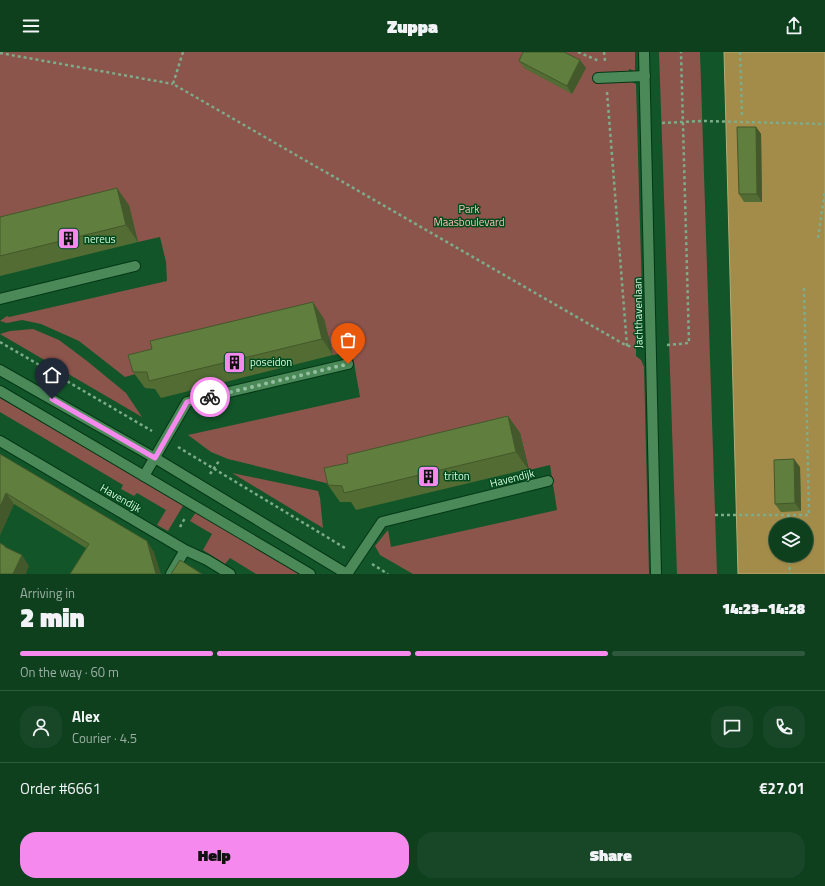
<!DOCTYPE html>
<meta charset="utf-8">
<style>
:root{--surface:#0e401e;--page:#174727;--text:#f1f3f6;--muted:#9bafa4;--line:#2e593c;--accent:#f589ee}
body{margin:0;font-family:"Titillium Web",sans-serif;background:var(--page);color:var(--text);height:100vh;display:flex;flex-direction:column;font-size:15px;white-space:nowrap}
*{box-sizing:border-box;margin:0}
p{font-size:13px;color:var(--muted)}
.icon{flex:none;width:22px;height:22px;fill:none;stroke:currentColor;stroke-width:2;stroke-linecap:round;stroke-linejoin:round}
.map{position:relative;height:522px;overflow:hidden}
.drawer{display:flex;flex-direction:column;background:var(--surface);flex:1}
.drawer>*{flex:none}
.controls{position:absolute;left:769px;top:466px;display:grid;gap:8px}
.controls a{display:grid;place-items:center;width:44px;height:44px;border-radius:50%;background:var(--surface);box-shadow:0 1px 3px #0004,0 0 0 1px var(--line);font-size:20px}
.pin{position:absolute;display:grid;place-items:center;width:34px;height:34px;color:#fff;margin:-41px -17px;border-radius:50% 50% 50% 0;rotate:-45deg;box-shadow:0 0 4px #0007}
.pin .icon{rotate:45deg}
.courier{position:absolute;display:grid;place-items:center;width:40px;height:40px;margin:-20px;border:3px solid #f589ee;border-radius:50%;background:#fff;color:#222;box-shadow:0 1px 5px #0007}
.overview em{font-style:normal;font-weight:800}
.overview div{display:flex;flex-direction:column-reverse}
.overview{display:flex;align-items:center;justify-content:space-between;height:68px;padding:0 20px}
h1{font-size:26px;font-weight:800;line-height:30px}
.bar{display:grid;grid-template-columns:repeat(4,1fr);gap:6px 4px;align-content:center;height:48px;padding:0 20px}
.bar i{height:5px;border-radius:3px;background:var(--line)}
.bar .current{background:var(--accent)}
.bar p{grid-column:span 4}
.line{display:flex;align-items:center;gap:10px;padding:0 20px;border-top:1px solid var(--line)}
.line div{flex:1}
.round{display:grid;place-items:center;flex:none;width:42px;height:42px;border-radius:16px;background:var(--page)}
.action{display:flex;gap:8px;margin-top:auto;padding:8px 20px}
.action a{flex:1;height:46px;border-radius:16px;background:var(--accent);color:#111;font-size:16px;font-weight:800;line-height:46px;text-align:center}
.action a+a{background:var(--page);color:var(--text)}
header{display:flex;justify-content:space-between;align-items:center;height:52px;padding:0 20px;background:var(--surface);font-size:18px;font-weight:800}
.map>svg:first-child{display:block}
</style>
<header><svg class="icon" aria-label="menu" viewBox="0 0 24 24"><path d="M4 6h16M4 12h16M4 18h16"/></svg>Zuppa<svg class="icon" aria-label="share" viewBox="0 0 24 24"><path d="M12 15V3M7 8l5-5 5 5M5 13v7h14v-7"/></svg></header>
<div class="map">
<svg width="825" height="522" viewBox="0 0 825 522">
<rect width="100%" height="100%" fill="#125528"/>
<path fill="#8c554c" d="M0,0H635V19L629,17V29L636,32L643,279H636V275V304L641,308L644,315L649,522H413L380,503L375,494L388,478L391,495L557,458L550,413L529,418L520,381L334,433L228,407L211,400L188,383L360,345L352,299L333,303L324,267L125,325L79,289L41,272L22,268L7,271L0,269L7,264L9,265L167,229L166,210L160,185L138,190L128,153L0,185Z
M659,0H700L717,522H677Z
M33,277L59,288L87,309L126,341L142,365L0,282L10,279Z
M0,346L184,452L168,479L157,473L166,458L137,441L134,444L121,437L123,433L0,360Z
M232,421L318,439L320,446L323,476Z
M196,460L299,522H256L230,506L225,512L203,498L212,482L190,469Z"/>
<path fill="#a38b49" stroke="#b3ac75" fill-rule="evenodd" d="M724,0H825V522H738ZM776,473H806V503H776Z"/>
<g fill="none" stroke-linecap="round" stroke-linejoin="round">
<defs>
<path id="service" d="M598,26L645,24
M0,247L135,214
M144,424L187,350L348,312
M347,522L382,470L548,429"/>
<path id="minor" d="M644,0L656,522
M0,389L185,498L207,508L230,522
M171,522L185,498"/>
<path id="tertiary" d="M0,318L155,406L347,522
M0,339L310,522"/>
</defs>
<use href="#service" stroke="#033715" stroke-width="12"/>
<use href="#minor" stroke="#033715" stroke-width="12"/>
<use href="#tertiary" stroke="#033715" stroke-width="12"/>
<path stroke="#7cac89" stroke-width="2.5" stroke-dasharray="3 3" stroke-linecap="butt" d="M183,0L173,32L627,294H634
M578,0L599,9
M604,0L605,9
M740,0L742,65
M0,1L173,32
M607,40L627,294
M662,71L702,69L825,72
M818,186L825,138
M0,290L152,379
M667,293L689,291L681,0
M178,395L345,496
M210,422L219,409
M715,463H809L804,236
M788,463L789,473
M180,475L185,466
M789,503L790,522
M372,512L388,522"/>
<use href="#service" stroke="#4b8959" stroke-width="10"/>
<use href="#minor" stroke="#4b8959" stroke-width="10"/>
<use href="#tertiary" stroke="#4b8959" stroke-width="10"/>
</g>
<path fill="#536c34" d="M580,8L586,16L572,42L524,16L519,9Z
M756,75L761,82L762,150H744L739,142Z
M129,153L138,190L0,224V165Z
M324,267L333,303L161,346L155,337L145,336L133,320Z
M508,364L520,381L528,417L356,458L351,450H340L328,433L348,411Z
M0,402L154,500L86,496L14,452L0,483Z
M800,415L801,459L781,460L775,452Z"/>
<path fill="#43582b" d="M580,8L586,16L572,42L567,34Z
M756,75L761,82L762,150L757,142Z
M117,136L129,153L138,190L126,173Z
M313,250L324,267L333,303L322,287Z
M508,364L520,381L528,417L516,400Z
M794,407L800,415L801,459L795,451Z
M6,441L14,452L0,483V455Z
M147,489L154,500L161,522H156Z
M22,503L29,514L26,522H13Z"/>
<path fill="#607e3d" stroke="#43582b" d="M523,0H564L580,8L567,34L519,9Z
M737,75H756L757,142H739Z
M117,136L126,173L0,204V165Z
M313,250L322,287L149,329L147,320H133L128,303L152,297L150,289Z
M508,364L516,400L344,441L342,434L328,433L324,416L348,411L347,403Z
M0,402L147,489L156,522H70L89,492L6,441L0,455Z
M794,407L795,451L775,452L774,408Z
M0,491L5,494V495L22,503L13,522H0Z
M180,508L202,522H171Z"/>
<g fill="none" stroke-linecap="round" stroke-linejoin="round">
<path stroke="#93bf9e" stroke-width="4" stroke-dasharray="0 7.2" d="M210,345L348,312"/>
<path stroke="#f589ee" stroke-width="5" d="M52,347L155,406L187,350L210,345"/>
</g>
<defs>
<symbol id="building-square" viewBox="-11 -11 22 22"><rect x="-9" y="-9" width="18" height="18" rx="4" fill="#f589ee" stroke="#014a1d"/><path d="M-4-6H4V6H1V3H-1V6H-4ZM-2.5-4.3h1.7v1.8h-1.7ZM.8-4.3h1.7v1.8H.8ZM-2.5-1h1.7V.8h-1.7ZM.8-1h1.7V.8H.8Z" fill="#111"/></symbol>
</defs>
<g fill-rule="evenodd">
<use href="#building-square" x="56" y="174" width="25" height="25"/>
<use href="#building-square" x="222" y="298" width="25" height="25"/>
<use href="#building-square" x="416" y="412" width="25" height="25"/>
</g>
<g text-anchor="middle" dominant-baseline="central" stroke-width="3" stroke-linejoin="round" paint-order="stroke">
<g font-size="11" fill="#fcc0b5" stroke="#014a1d">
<text x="469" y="157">Park<tspan x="469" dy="13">Maasboulevard</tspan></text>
</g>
<g font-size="11" fill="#d8f8dd" stroke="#014a1d" text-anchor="start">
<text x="84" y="187">nereus</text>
<text x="250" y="310">poseidon</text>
<text x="444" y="424">triton</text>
</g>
<g font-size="11" fill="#d8f8dd" stroke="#014a1d">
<text transform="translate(638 261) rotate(-91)">Jachthavenlaan</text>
<text transform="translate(512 426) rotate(-14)">Havendijk</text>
<text transform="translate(121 446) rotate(30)">Havendijk</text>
</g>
</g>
</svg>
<div class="controls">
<a><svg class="icon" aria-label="layers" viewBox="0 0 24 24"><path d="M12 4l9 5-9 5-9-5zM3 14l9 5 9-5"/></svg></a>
</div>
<div class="pin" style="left:348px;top:312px;background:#ea580c"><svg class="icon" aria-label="bag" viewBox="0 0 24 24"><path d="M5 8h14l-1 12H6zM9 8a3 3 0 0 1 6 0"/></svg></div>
<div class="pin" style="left:52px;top:347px;background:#1f2937"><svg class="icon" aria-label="home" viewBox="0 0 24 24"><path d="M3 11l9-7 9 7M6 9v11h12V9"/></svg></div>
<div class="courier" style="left:210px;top:345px"><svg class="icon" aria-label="bike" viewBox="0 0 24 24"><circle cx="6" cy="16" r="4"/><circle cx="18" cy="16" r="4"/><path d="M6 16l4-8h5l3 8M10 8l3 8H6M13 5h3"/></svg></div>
</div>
<section class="drawer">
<div class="overview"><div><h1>2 min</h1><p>Arriving in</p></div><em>14:23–14:28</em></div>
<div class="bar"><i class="current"></i><i class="current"></i><i class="current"></i><i></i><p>On the way · 60 m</p></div>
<div class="line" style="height:72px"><a class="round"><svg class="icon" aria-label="person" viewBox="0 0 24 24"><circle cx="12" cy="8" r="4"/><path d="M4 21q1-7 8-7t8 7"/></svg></a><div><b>Alex</b><p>Courier · 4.5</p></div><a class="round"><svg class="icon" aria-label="chat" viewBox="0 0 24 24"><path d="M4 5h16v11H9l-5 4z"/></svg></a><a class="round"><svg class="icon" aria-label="phone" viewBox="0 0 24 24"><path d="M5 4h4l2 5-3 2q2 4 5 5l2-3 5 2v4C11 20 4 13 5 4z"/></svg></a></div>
<div class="line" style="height:52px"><div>Order #6661</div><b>€27.01</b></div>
<div class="action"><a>Help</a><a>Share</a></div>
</section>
